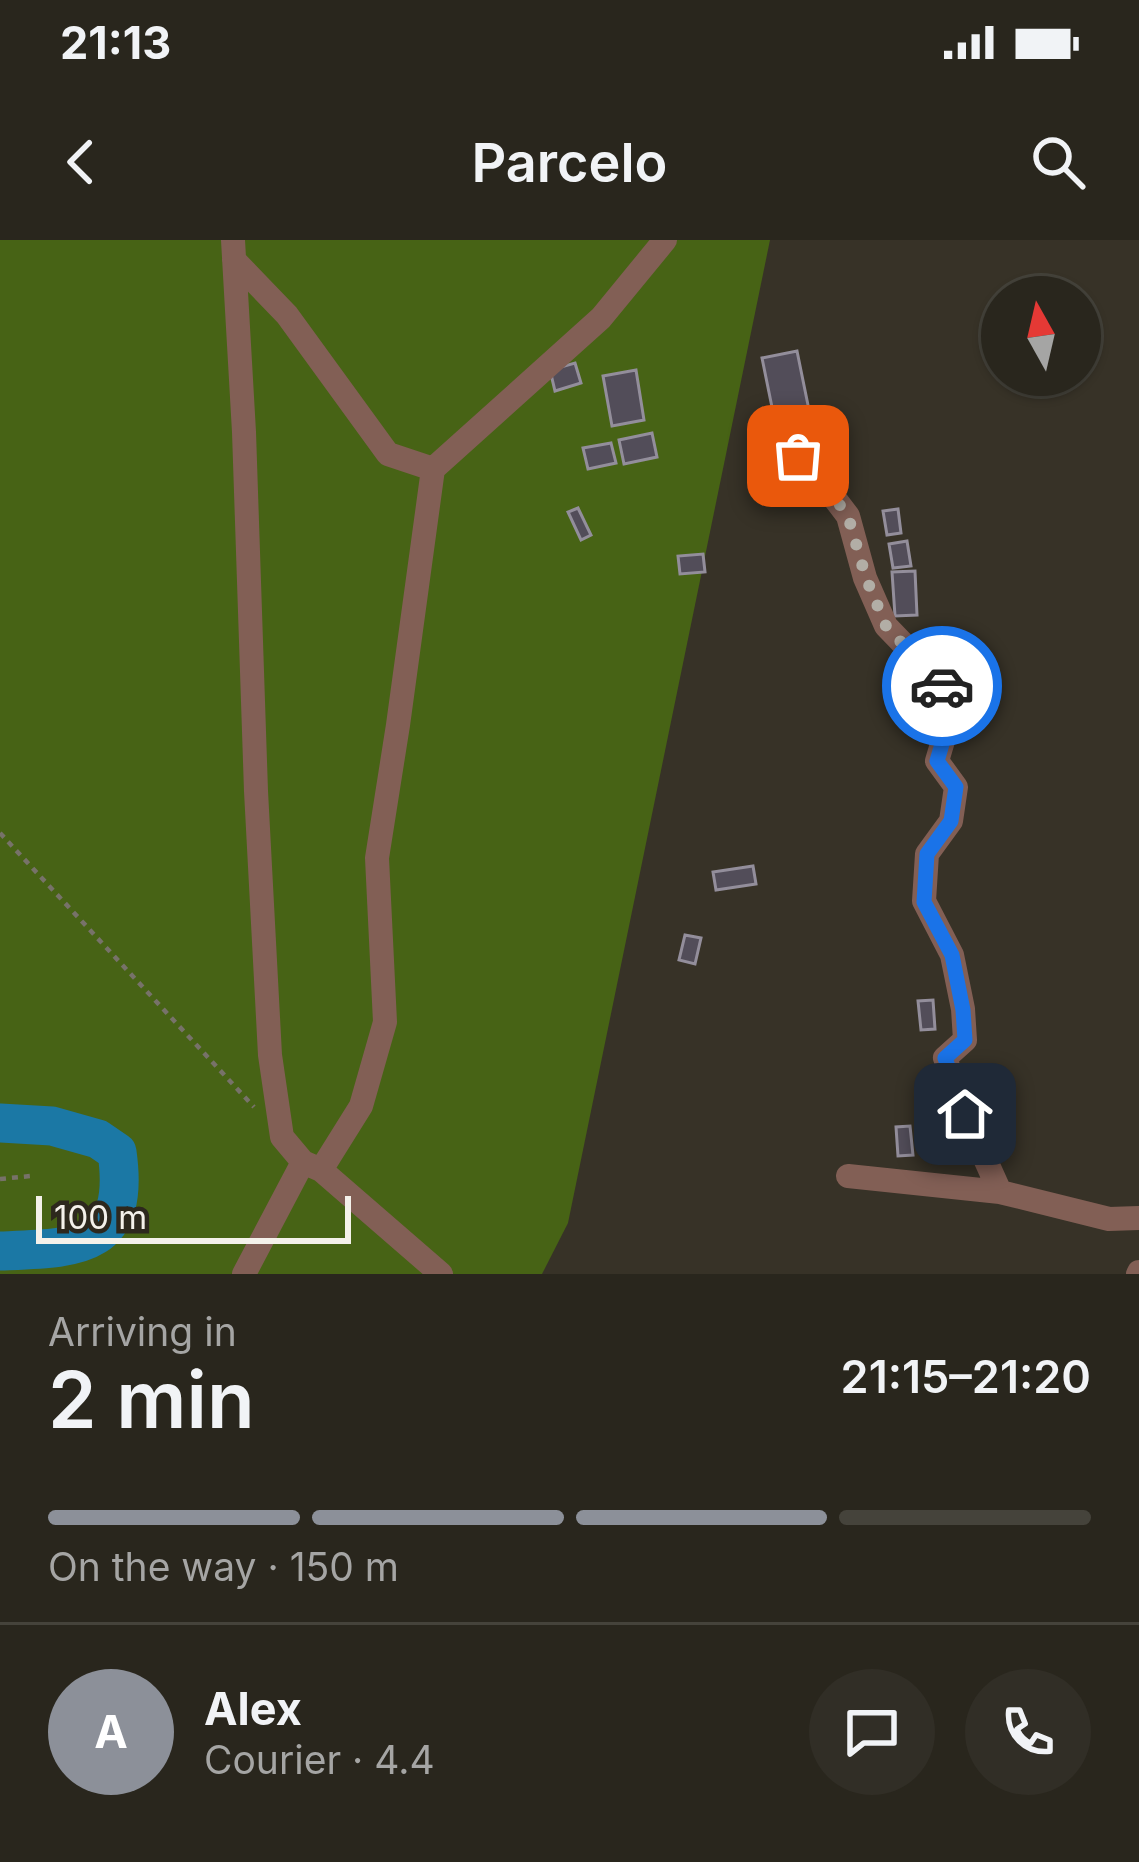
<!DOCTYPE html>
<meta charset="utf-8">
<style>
:root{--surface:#29261d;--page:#312e26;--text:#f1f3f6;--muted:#a5a5a4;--line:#45433b;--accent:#8c9099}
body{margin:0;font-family:Inter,sans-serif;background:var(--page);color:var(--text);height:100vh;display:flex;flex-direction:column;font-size:45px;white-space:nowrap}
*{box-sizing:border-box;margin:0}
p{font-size:39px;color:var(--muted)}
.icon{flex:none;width:66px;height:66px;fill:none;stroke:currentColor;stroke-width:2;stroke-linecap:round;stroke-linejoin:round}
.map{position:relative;height:1034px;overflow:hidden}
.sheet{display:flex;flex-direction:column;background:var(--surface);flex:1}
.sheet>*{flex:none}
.needle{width:78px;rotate:352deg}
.buttons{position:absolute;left:981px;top:36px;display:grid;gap:24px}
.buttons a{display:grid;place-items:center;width:120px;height:120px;border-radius:50%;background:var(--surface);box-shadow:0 3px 9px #0004,0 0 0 3px var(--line);font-size:60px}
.scale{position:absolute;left:36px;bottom:30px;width:315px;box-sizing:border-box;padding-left:12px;border:6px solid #f4f1ea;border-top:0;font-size:33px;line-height:42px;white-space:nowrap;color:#f4f1ea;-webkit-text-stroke:9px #2d281d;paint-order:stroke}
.pin{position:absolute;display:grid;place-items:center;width:102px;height:102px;color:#fff;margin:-51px;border-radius:24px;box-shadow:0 6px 18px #0006}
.courier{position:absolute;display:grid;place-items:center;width:120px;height:120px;margin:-60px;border:9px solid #1a73e8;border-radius:50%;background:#fff;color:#222;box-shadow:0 3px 15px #0007}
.summary em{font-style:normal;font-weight:600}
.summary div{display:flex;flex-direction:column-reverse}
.summary{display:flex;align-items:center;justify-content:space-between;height:204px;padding:0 48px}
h1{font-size:78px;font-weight:600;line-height:90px}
.bar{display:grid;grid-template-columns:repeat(4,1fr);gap:18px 12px;align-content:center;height:144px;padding:0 48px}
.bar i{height:15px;border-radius:9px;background:var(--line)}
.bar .current{background:var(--accent)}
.bar p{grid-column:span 4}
.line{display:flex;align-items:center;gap:30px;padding:0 48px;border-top:3px solid var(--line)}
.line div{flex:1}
.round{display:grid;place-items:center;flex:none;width:126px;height:126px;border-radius:63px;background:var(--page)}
.status{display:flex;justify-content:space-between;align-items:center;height:84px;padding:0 60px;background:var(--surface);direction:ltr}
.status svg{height:33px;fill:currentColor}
header{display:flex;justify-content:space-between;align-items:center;height:156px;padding:0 48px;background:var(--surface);font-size:54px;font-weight:600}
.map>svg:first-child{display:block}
</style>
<div class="status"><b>21:13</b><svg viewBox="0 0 49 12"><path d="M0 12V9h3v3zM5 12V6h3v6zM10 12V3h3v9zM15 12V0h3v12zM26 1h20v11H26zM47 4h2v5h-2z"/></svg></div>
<header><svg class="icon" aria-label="back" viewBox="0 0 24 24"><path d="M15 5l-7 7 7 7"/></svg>Parcelo<svg class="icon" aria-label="search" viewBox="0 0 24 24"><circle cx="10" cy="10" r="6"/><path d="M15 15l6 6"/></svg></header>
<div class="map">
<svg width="1139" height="1034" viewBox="0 0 1139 1034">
<rect width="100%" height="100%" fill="#373227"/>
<path fill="#476315" d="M0,0H770L568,983L542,1034H0Z"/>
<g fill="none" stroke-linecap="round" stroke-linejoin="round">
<path stroke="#1b78a5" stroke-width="39" d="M0,883L52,886L98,899L117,912C131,1010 77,1008 0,1011"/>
</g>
<path fill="#524d59" stroke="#938e9b" stroke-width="3" d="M797,111L809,170L774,177L762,118Z
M575,123L581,143L555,151L550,130Z
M636,130L644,180L612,186L603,136Z
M652,193L657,217L624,224L619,200Z
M611,203L616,223L588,229L583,208Z
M578,268L591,295L581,300L568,272Z
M898,269L901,293L887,295L883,271Z
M907,301L911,326L893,328L889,304Z
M703,314L705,332L680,334L678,316Z
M915,331L917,375L895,376L892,332Z
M753,626L756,644L716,650L713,632Z
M685,695L701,698L695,724L679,720Z
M933,760L935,789L921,790L918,761Z
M910,886L913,915L898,916L896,887Z"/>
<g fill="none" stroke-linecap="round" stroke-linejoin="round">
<path stroke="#777269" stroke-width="4.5" stroke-dasharray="6 6" stroke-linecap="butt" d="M0,593L254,867
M0,939L31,936"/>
<path stroke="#825f55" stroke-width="24" d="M233,0L244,192L256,551L270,815L282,897L303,922L321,930L441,1034
M234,20L287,75L388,214L433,229L398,485L377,618L385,782L361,866L321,930
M793,186L798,216L816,234L848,276L865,338L886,386L941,443L945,494L937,521L956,547L951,581L927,614L924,661L952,715L963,769L965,800L945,818L965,874L1000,952
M433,229L601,78L665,0
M848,936L1000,952L1109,979L1139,978
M244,1034L303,922
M1138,1034L1139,1032"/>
</g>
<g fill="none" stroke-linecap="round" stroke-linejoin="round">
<path stroke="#b2aea6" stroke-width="12" stroke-dasharray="0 21.6" d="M798,216L816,233L848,276L866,338L886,386L942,446"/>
<path stroke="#1a73e8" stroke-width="15" d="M942,446L945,494L937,521L956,547L951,581L927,614L924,662L952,715L963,770L965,800L945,818L965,874"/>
</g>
</svg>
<div class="buttons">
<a><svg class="needle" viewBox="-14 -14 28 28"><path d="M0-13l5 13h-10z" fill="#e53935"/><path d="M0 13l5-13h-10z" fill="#a5a5a4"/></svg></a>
</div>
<div class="scale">100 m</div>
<div class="pin" style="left:798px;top:216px;background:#ea580c"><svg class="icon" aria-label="bag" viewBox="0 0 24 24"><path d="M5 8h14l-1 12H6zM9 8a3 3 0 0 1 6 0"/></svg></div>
<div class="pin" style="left:965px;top:874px;background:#1f2937"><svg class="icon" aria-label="home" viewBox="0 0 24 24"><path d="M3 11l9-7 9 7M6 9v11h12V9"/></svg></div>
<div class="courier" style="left:942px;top:446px"><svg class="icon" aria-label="car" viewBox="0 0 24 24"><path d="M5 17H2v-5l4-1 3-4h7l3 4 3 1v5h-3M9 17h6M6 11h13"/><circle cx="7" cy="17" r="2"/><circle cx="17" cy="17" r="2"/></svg></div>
</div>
<section class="sheet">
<div class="summary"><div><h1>2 min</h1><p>Arriving in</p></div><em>21:15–21:20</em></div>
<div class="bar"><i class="current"></i><i class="current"></i><i class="current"></i><i></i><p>On the way · 150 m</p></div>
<div class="line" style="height:216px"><b class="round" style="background:var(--accent);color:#fff">A</b><div><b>Alex</b><p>Courier · 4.4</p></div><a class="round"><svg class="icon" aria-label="chat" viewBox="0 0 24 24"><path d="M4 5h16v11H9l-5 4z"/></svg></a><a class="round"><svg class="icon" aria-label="phone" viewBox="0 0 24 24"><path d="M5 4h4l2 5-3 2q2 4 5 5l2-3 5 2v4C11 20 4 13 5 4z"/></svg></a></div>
</section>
